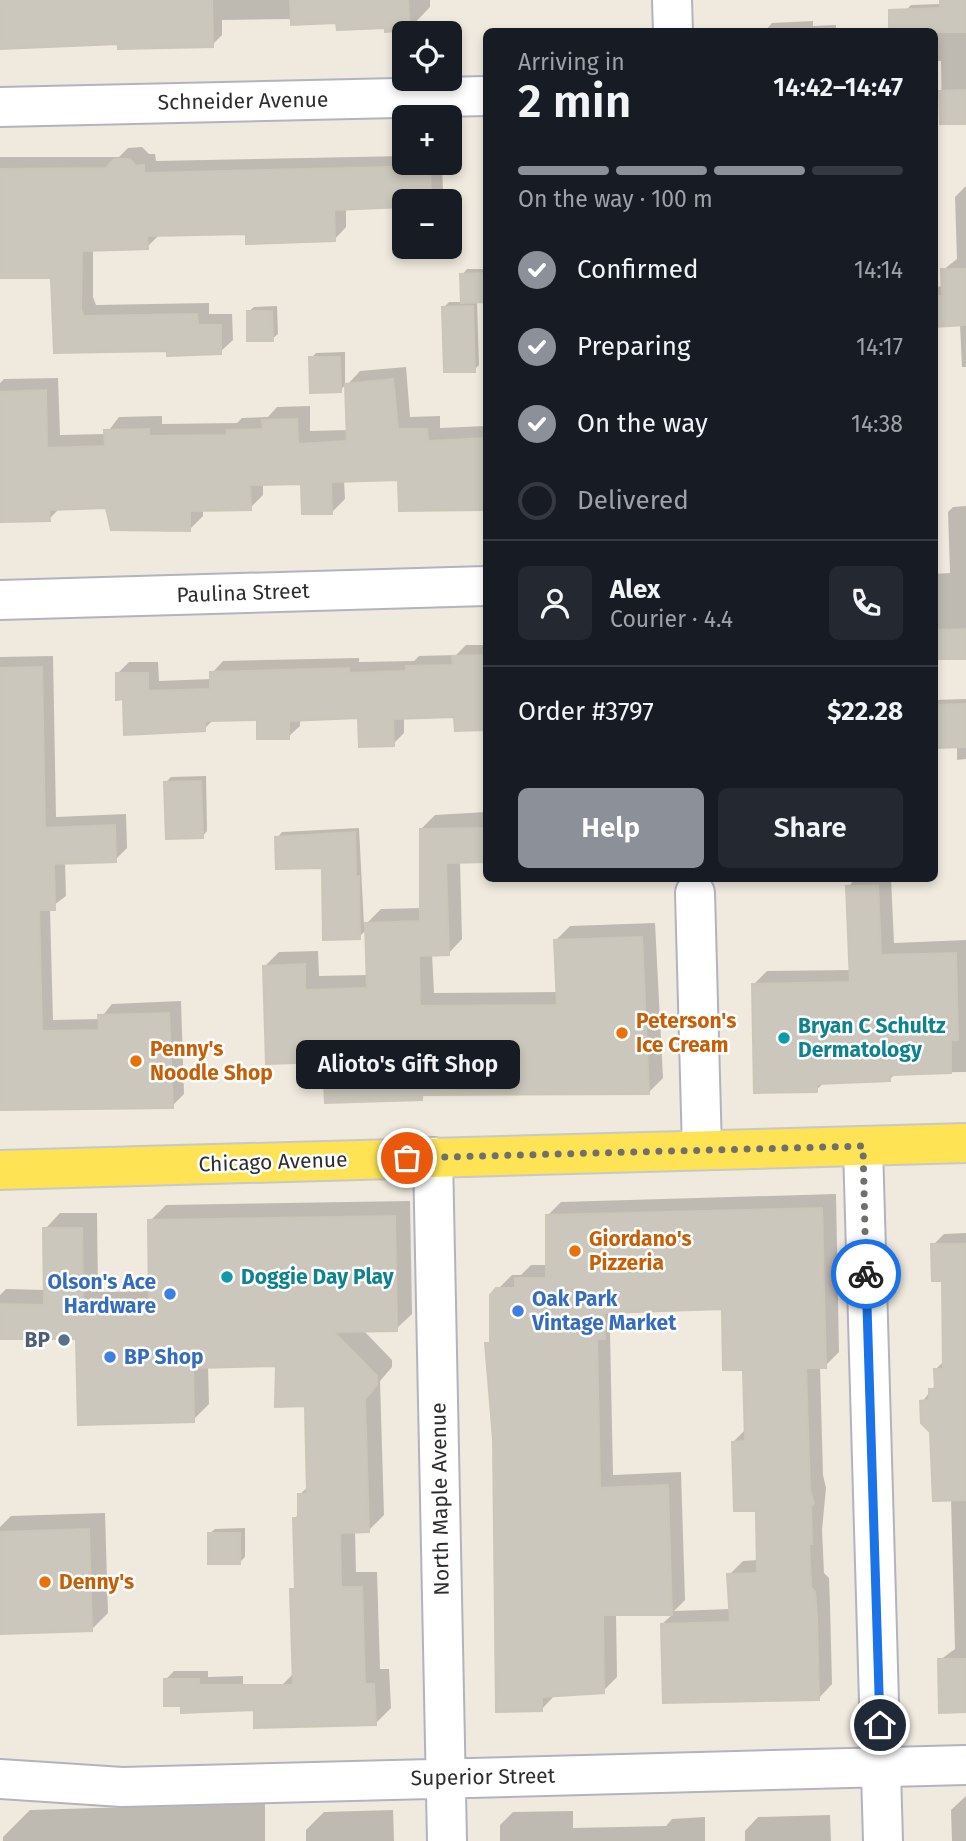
<!DOCTYPE html>
<meta charset="utf-8">
<style>
:root{--surface:#171b24;--page:#242831;--text:#f1f3f6;--muted:#9ea1a6;--line:#363941;--accent:#8c9099}
body{margin:0;font-family:"Fira Sans",sans-serif;background:var(--page);color:var(--text);height:100vh;display:flex;flex-direction:column;font-size:26px;white-space:nowrap}
*{box-sizing:border-box;margin:0}
p{font-size:23px;color:var(--muted)}
.icon{flex:none;width:38px;height:38px;fill:none;stroke:currentColor;stroke-width:2;stroke-linecap:round;stroke-linejoin:round}
.map{position:relative;flex:1;overflow:hidden}
.sheet{position:absolute;left:483px;top:28px;width:455px;height:854px;display:flex;flex-direction:column;background:var(--surface);border-radius:10px;box-shadow:0 4px 10px #0003}
.sheet>*{flex:none}
.tools{position:absolute;left:392px;top:21px;display:grid;gap:14px}
.tools a{display:grid;place-items:center;width:70px;height:70px;border-radius:10px;background:var(--surface);box-shadow:0 4px 10px #0003;font-size:35px}
.pin{position:absolute;display:grid;place-items:center;width:60px;height:60px;color:#fff;margin:-30px;border:4px solid #fff;border-radius:50%;box-shadow:0 2px 7px #0007}
.courier{position:absolute;display:grid;place-items:center;width:70px;height:70px;margin:-35px;border:5px solid #1a73e8;border-radius:50%;background:#fff;color:#222;box-shadow:0 2px 9px #0007}
.bubble{position:absolute;height:49px;border-radius:10px;background:var(--surface);box-shadow:0 4px 10px #0003;font-size:23px;font-weight:600;line-height:49px;text-align:center}
.summary em{font-style:normal;font-weight:600}
.summary div{display:flex;flex-direction:column-reverse}
.summary{display:flex;align-items:center;justify-content:space-between;height:119px;padding:0 35px}
h1{font-size:46px;font-weight:600;line-height:52px}
.bar{display:grid;grid-template-columns:repeat(4,1fr);gap:10px 7px;align-content:center;height:84px;padding:0 35px}
.bar i{height:9px;border-radius:5px;background:var(--line)}
.bar .selected{background:var(--accent)}
.bar p{grid-column:span 4}
.line{display:flex;align-items:center;gap:18px;padding:0 35px;border-top:2px solid var(--line)}
.line div{flex:1}
.round{display:grid;place-items:center;flex:none;width:74px;height:74px;border-radius:10px;background:var(--page)}
ol{padding:0 35px;list-style:none}
li{display:flex;align-items:center;gap:21px;height:77px}
li p{margin-inline-start:auto}
li .icon{padding:7px;border-radius:50%;background:var(--accent);color:#fff;stroke-width:4}
li:last-child{color:var(--muted)}
li i{width:38px;height:38px;border:4px solid var(--line);border-radius:50%}
.primary-button{display:flex;gap:14px;margin-top:auto;padding:14px 35px}
.primary-button a{flex:1;height:80px;border-radius:10px;background:var(--accent);color:#fff;font-size:28px;font-weight:600;line-height:80px;text-align:center}
.primary-button a+a{background:var(--page);color:var(--text)}
.map>svg:first-child{display:block}
</style>
<div class="map">
<svg width="966" height="1841" viewBox="0 0 966 1841">
<rect width="100%" height="100%" fill="#efe9de"/>
<path fill="#0003" fill-rule="evenodd" d="M0,0H430V7L409,29L292,19L222,20V35L212,45L120,42L0,47Z
M941,0H966V122H942L941,61H934V32L905,11L911,5L942,4Z
M813,21V26L836,25V32H764L772,23Z
M934,141L936,176L934,178Z
M142,147L149,154H155L156,161L404,156V163H442L443,191L433,201L346,208V227L334,240L247,232L159,235L147,247L93,249V297L96,305L209,303V314H232L233,340L220,352L169,349L56,351L52,276H0V157H119L128,148Z
M966,186V367H962L960,324L934,325V287L944,286L943,270L957,259L955,197Z
M467,269H486V300L477,301L479,365L474,370L443,308L449,302H463L462,275Z
M277,306L278,334L272,339L248,312L254,307Z
M345,352V385L340,391L311,358L316,353Z
M406,367L410,417L440,416V428L486,426V505L483,508L400,478L344,480L345,499L332,512L303,482L263,483V495L250,508L203,509V516L189,530L108,506L60,508L49,519L0,520V383L4,379L58,378L60,435L106,434L119,417L162,416V424L237,423L242,418L268,417L277,407L310,406V431L349,430L347,385L360,371Z
M966,506V657H934V574L950,573L948,512L953,507Z
M466,645H486V728L456,729V716L404,717V733L393,744L360,716L300,719V726L288,737L259,719H214L204,729L125,697L117,674L129,662H158L159,681L212,679V673L223,661L359,658V662L414,661L419,656L456,655Z
M53,656L56,817L126,814L127,848L115,860L65,862L66,896L50,908L53,1020L100,1019L112,1004L181,1001L184,1094L172,1106L0,1108V657Z
M966,699V759L957,760V746H934V700Z
M206,776L207,831L202,837L166,782L171,777Z
M486,812V861H460L462,939L448,954H432L434,993L558,992L556,940L570,926L655,923L663,1078L649,1092L426,1094L421,1098L325,1060L265,966L279,952L318,951L319,976L368,975L367,929L359,937L324,866L277,838L282,832L359,828L364,926L381,909L421,908V829L435,815Z
M856,878H891L894,943L966,940V1072L896,1073L889,1080L825,1082L816,1090L754,984L767,971L851,970L848,887Z
M836,1194L839,1352L825,1366H820L823,1475L826,1488L822,1530L824,1573L829,1578L830,1605L832,1684L819,1698L662,1624L673,1614H616L617,1677L603,1691L555,1695L542,1709L495,1439L487,1344L492,1339L491,1296L512,1275H521L531,1265H548V1215L561,1202ZM724,1307L745,1368L746,1429L733,1442L758,1509L759,1560L743,1561L729,1575L731,1609L674,1611L685,1600L681,1472L613,1475L610,1331L618,1323L617,1310Z
M410,1201L412,1314L396,1329L363,1330L392,1360V1367L380,1381L384,1515L369,1530L355,1531L356,1572H377L380,1669H389L391,1708L375,1724L281,1686L294,1673L292,1590L296,1585L295,1518L300,1513L299,1495L309,1486L306,1404L278,1365L208,1366L209,1404L193,1420L78,1338H0V1295L6,1289L46,1290L45,1229L60,1213H97L98,1292L151,1291L150,1221L166,1205Z
M966,1233V1710L940,1660L955,1649L951,1498L922,1402L937,1383L936,1369L944,1361L943,1280L933,1245L944,1234Z
M105,1513L108,1613L91,1630L0,1633V1527L11,1516Z
M245,1528V1557L240,1562L209,1534L215,1529Z
M174,1671H208V1677L243,1676V1700L183,1705L165,1680Z
M966,1796V1841H952L951,1810Z
M265,1803V1841H3V1837L30,1810Z
M393,1810L394,1841H306V1830L324,1812Z
M573,1811V1828L666,1826L672,1819L705,1817V1841H500V1825L513,1812Z
M830,1815L831,1841H745V1831L758,1817Z"/>
<path fill="#cbc7bc" stroke="#cbc6b7" stroke-width="2" d="M0,0H212L213,47L118,49V44L0,49Z
M290,0H408L410,30L385,32V28L337,30L336,23L291,25Z
M940,0H966V32H889V10L940,8Z
M966,90V124H940L939,91Z
M114,159H130L136,166L144,165V173L430,166L431,201H404V207L334,210L335,241L246,244V234L147,236L148,249L82,251L81,310L84,316L197,314L198,325H221V354L167,356V351L54,353L51,278H0V169L106,168Z
M941,269H966V325L934,327V296H942Z
M486,273V302L461,303L460,274Z
M473,306L475,372H444L442,307Z
M247,311H272L273,341H247Z
M309,357H340L341,392L310,393Z
M393,379L398,429H427L428,441L486,438V506L483,510L399,511L398,480L331,482L332,514H302L301,484L250,485L251,510L190,511V531L111,530L106,508L49,510L50,521L0,522V392L46,390L47,448L105,446L104,430L149,429V436L227,435V430L263,429L262,420L297,419L298,444L347,441L345,384Z
M966,629V659H934V630Z
M486,655V730L455,731L454,717L393,719L394,746L359,747L358,718L289,721V739H257V720L205,721V731L124,735L123,699L116,700V673H148V691L210,689V672L349,668V673L406,671V666L453,665L452,656Z
M42,667L45,828L115,825L116,862L54,864L55,910H39L42,1031L99,1030L98,1015L169,1013L173,1108L0,1110V668Z
M966,704V747L934,748V705Z
M201,781L203,838L166,839L164,782Z
M486,828V862L446,863L449,955L419,956L420,1006L557,1005L554,940L642,937L649,1094L422,1095V1100L325,1103L323,1062L266,1064L263,966L305,964V990L367,988L365,923L420,921V829Z
M355,832L356,876H359L360,939L323,940L322,868L276,869L275,837Z
M878,885L881,955L956,953L958,1040H951V1073L890,1075V1081L817,1084V1092L754,1093L752,984L850,982L846,886Z
M822,1208L826,1368H806L810,1490L814,1503L811,1507L812,1544H809L811,1587L815,1592L817,1619L819,1700L663,1703L661,1624L730,1622L727,1574L757,1573L756,1511H734L732,1442L745,1441L743,1370H723L722,1309L604,1313L605,1339H597L600,1488L668,1485L672,1615H603L604,1693L542,1697V1711L496,1712L493,1439L485,1343H490V1295L496,1288H515V1278H546V1215Z
M395,1216L397,1331L334,1332L377,1376V1385L365,1399L369,1532L340,1533L341,1587H362L365,1684H374L376,1725L254,1728V1710L181,1713V1706H164V1679H199V1685H293L290,1589H295L293,1518H298V1494H307L305,1406L275,1407L276,1366L193,1368L194,1422L78,1425L76,1339H0V1304L44,1305L43,1228H82L83,1307L149,1306L148,1220Z
M931,1244H966V1500L933,1501L930,1432L921,1423L920,1401L929,1400V1389H935L934,1369H943L942,1281H932Z
M89,1529L92,1631L0,1634V1532Z
M208,1533H240V1564H208Z
M938,1659H966V1712L939,1713Z"/>
<g fill="none" stroke-linecap="round" stroke-linejoin="round">
<defs>
<path id="minor" d="M672,0L673,32
M0,107L486,96
M0,600L486,586
M695,893L702,1150
M863,1147L883,1841
M433,1157L447,1841
M0,1779L122,1787L966,1765"/>
<path id="major" d="M0,1170L966,1143"/>
</defs>
<use href="#minor" stroke="#b2b3c1" stroke-width="42"/>
<use href="#major" stroke="#c8c8c8" stroke-width="42"/>
<use href="#minor" stroke="#fff" stroke-width="38"/>
<use href="#major" stroke="#fee354" stroke-width="38"/>
</g>
<g fill="none" stroke-linecap="round" stroke-linejoin="round">
<path stroke="#716f6b" stroke-width="7" stroke-dasharray="0 12.6" d="M407,1158L863,1146L866,1274"/>
<path stroke="#1a73e8" stroke-width="9" d="M866,1274L880,1725"/>
</g>
<g fill="#e8710a" stroke="#fff" stroke-width="2.5">
<circle cx="622" cy="1033" r="7"/>
<circle cx="136" cy="1061" r="7"/>
<circle cx="575" cy="1251" r="7"/>
<circle cx="45" cy="1582" r="7"/>
</g>
<g fill="#0f9aa8" stroke="#fff" stroke-width="2.5">
<circle cx="784" cy="1038" r="7"/>
<circle cx="227" cy="1277" r="7"/>
</g>
<g fill="#3f7fe0" stroke="#fff" stroke-width="2.5">
<circle cx="170" cy="1294" r="7"/>
<circle cx="518" cy="1311" r="7"/>
<circle cx="110" cy="1357" r="7"/>
</g>
<circle fill="#5c6f8a" stroke="#fff" stroke-width="2.5" cx="64" cy="1340" r="7"/>
<g text-anchor="middle" dominant-baseline="central" stroke-width="5" stroke-linejoin="round" paint-order="stroke">
<g font-size="21" fill="#2d2d2d" stroke="#fff">
<text transform="translate(243 101) rotate(-1)">Schneider Avenue</text>
<text transform="translate(243 593) rotate(-2)">Paulina Street</text>
<text transform="translate(273 1162) rotate(-2)">Chicago Avenue</text>
<text transform="translate(440 1499) rotate(-91)">North Maple Avenue</text>
<text transform="translate(483 1777) rotate(-1)">Superior Street</text>
</g>
<g font-size="21" font-weight="bold" fill="#c56008" stroke="#fff" text-anchor="start">
<text x="636" y="1021">Peterson's<tspan x="636" dy="24">Ice Cream</tspan></text>
<text x="150" y="1049">Penny's<tspan x="150" dy="24">Noodle Shop</tspan></text>
<text x="589" y="1239">Giordano's<tspan x="589" dy="24">Pizzeria</tspan></text>
<text x="59" y="1582">Denny's</text>
</g>
<g font-size="21" font-weight="bold" fill="#0d838f" stroke="#fff" text-anchor="start">
<text x="798" y="1026">Bryan C Schultz<tspan x="798" dy="24">Dermatology</tspan></text>
<text x="241" y="1277">Doggie Day Play</text>
</g>
<g font-size="21" font-weight="bold" fill="#366cbe" stroke="#fff" text-anchor="start">
<text x="156" y="1282" text-anchor="end">Olson's Ace<tspan x="156" dy="24">Hardware</tspan></text>
<text x="532" y="1299">Oak Park<tspan x="532" dy="24">Vintage Market</tspan></text>
<text x="124" y="1357">BP Shop</text>
</g>
<g font-size="21" font-weight="bold" fill="#4e5e75" stroke="#fff" text-anchor="end">
<text x="50" y="1340">BP</text>
</g>
</g>
</svg>
<div class="tools">
<a><svg class="icon" aria-label="locate" viewBox="0 0 24 24"><circle cx="12" cy="12" r="6"/><path d="M12 2v4M12 18v4M2 12h4M18 12h4"/></svg></a>
<a>+</a>
<a>−</a>
</div>
<div class="pin" style="left:407px;top:1158px;background:#ea580c"><svg class="icon" aria-label="bag" viewBox="0 0 24 24"><path d="M5 8h14l-1 12H6zM9 8a3 3 0 0 1 6 0"/></svg></div>
<div class="pin" style="left:880px;top:1725px;background:#1f2937"><svg class="icon" aria-label="home" viewBox="0 0 24 24"><path d="M3 11l9-7 9 7M6 9v11h12V9"/></svg></div>
<div class="courier" style="left:866px;top:1274px"><svg class="icon" aria-label="bike" viewBox="0 0 24 24"><circle cx="6" cy="16" r="4"/><circle cx="18" cy="16" r="4"/><path d="M6 16l4-8h5l3 8M10 8l3 8H6M13 5h3"/></svg></div>
<div class="bubble" style="left:296px;top:1040px;width:224px">Alioto's Gift Shop</div>
<section class="sheet">
<div class="summary"><div><h1>2 min</h1><p>Arriving in</p></div><em>14:42–14:47</em></div>
<div class="bar"><i class="selected"></i><i class="selected"></i><i class="selected"></i><i></i><p>On the way · 100 m</p></div>
<ol>
<li><svg class="icon" aria-label="check" viewBox="0 0 24 24"><path d="M5 12l5 5 9-10"/></svg>Confirmed<p>14:14</p></li>
<li><svg class="icon" aria-label="check" viewBox="0 0 24 24"><path d="M5 12l5 5 9-10"/></svg>Preparing<p>14:17</p></li>
<li><svg class="icon" aria-label="check" viewBox="0 0 24 24"><path d="M5 12l5 5 9-10"/></svg>On the way<p>14:38</p></li>
<li><i></i>Delivered</li>
</ol>
<div class="line" style="height:126px"><a class="round"><svg class="icon" aria-label="person" viewBox="0 0 24 24"><circle cx="12" cy="8" r="4"/><path d="M4 21q1-7 8-7t8 7"/></svg></a><div><b>Alex</b><p>Courier · 4.4</p></div><a class="round"><svg class="icon" aria-label="phone" viewBox="0 0 24 24"><path d="M5 4h4l2 5-3 2q2 4 5 5l2-3 5 2v4C11 20 4 13 5 4z"/></svg></a></div>
<div class="line" style="height:91px"><div>Order #3797</div><b>$22.28</b></div>
<div class="primary-button"><a>Help</a><a>Share</a></div>
</section>
</div>
